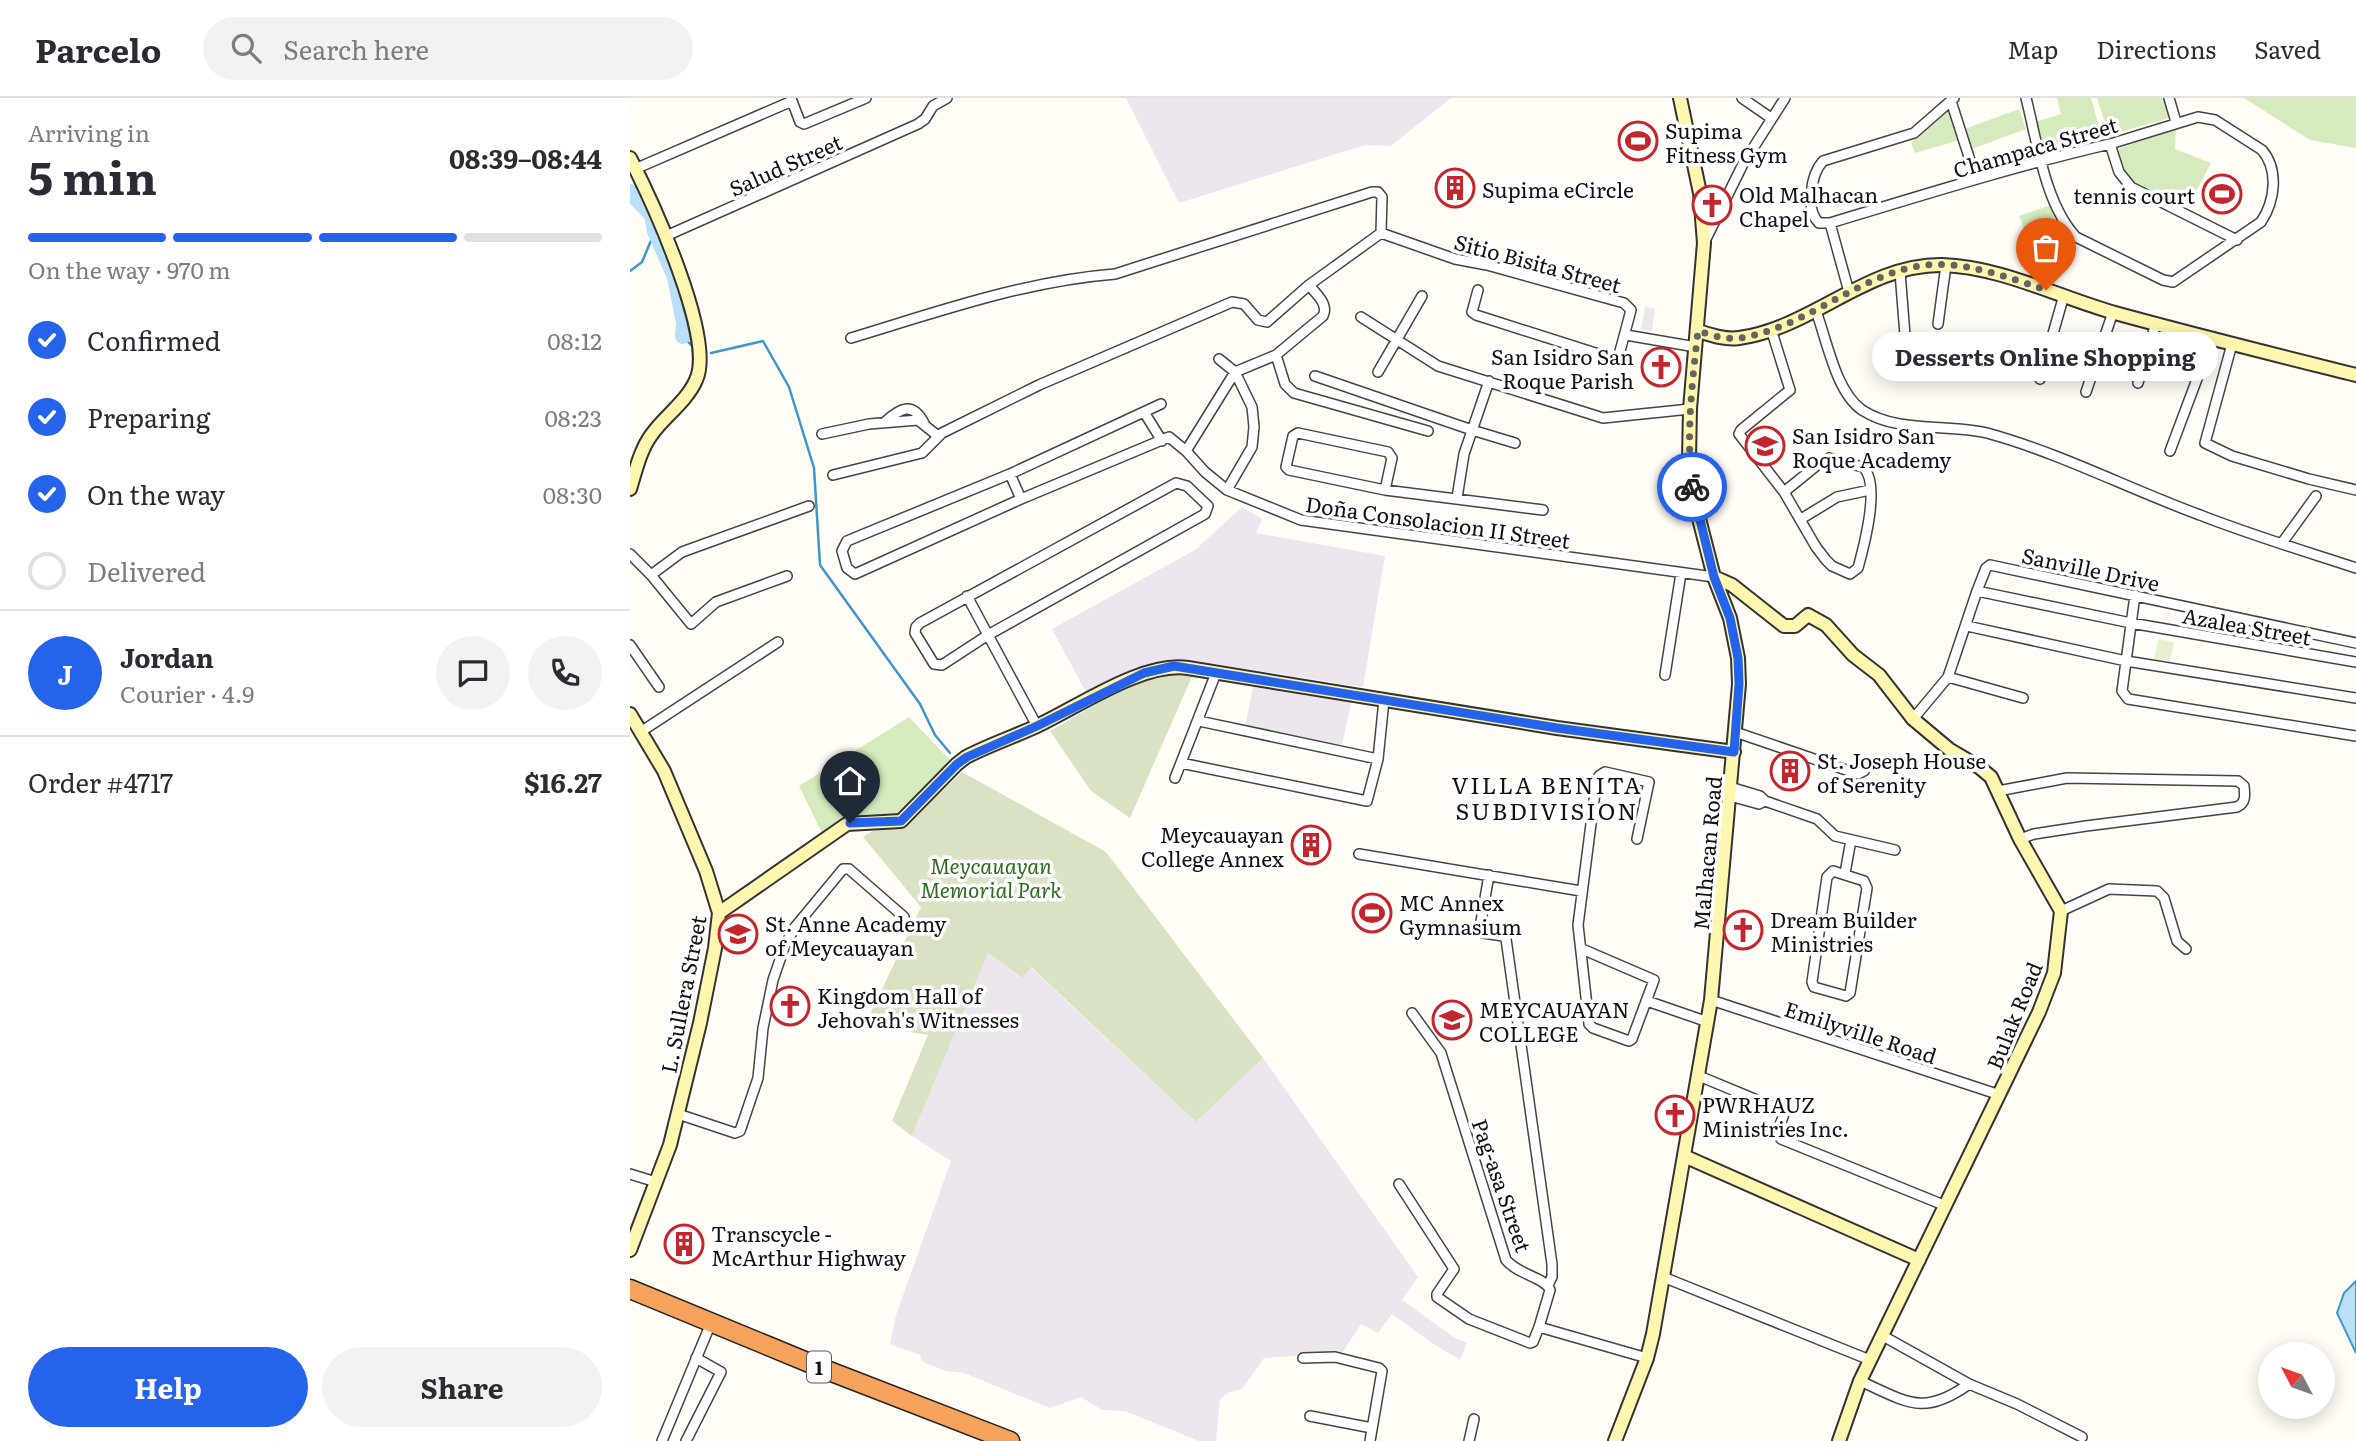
<!DOCTYPE html>
<meta charset="utf-8">
<style>
:root{--surface:#fff;--page:#f2f2f3;--text:#2b2b33;--muted:#7c7c81;--line:#e1e1e2;--accent:#2563eb}
body{margin:0;font-family:Literata,serif;background:var(--page);color:var(--text);height:100vh;display:flex;flex-direction:column;font-size:26px;white-space:nowrap}
*{box-sizing:border-box;margin:0}
p{font-size:23px;color:var(--muted)}
.icon{flex:none;width:38px;height:38px;fill:none;stroke:currentColor;stroke-width:2;stroke-linecap:round;stroke-linejoin:round}
.map{position:relative;flex:1;overflow:hidden}
.drawer{display:flex;flex-direction:column;background:var(--surface);width:630px}
.drawer>*{flex:none}
.needle{width:46px;rotate:311deg}
.fabs{position:absolute;left:1628px;top:1244px;display:grid;gap:14px}
.fabs a{display:grid;place-items:center;width:77px;height:77px;border-radius:50%;background:var(--surface);box-shadow:0 4px 18px #0003;font-size:35px}
.pin{position:absolute;display:grid;place-items:center;width:60px;height:60px;color:#fff;margin:-72px -30px;border-radius:50% 50% 50% 0;rotate:-45deg;box-shadow:0 0 7px #0007}
.pin .icon{rotate:45deg}
.courier{position:absolute;display:grid;place-items:center;width:70px;height:70px;margin:-35px;border:5px solid #2563eb;border-radius:50%;background:#fff;color:#222;box-shadow:0 2px 9px #0007}
.bubble{position:absolute;height:49px;border-radius:24px;background:var(--surface);box-shadow:0 4px 18px #0003;font-size:23px;font-weight:700;line-height:49px;text-align:center}
.summary em{font-style:normal;font-weight:700}
.summary div{display:flex;flex-direction:column-reverse}
.summary{display:flex;align-items:center;justify-content:space-between;height:119px;padding:0 28px}
h1{font-size:46px;font-weight:700;line-height:52px}
.bar{display:grid;grid-template-columns:repeat(4,1fr);gap:10px 7px;align-content:center;height:84px;padding:0 28px}
.bar i{height:9px;border-radius:5px;background:var(--line)}
.bar .current{background:var(--accent)}
.bar p{grid-column:span 4}
.line{display:flex;align-items:center;gap:18px;padding:0 28px;border-top:2px solid var(--line)}
.line div{flex:1}
.round{display:grid;place-items:center;flex:none;width:74px;height:74px;border-radius:37px;background:var(--page)}
ol{padding:0 28px;list-style:none}
li{display:flex;align-items:center;gap:21px;height:77px}
li p{margin-inline-start:auto}
li .icon{padding:7px;border-radius:50%;background:var(--accent);color:#fff;stroke-width:4}
li:last-child{color:var(--muted)}
li i{width:38px;height:38px;border:4px solid var(--line);border-radius:50%}
.primary-button{display:flex;gap:14px;margin-top:auto;padding:14px 28px}
.primary-button a{flex:1;height:80px;border-radius:42px;background:var(--accent);color:#fff;font-size:28px;font-weight:700;line-height:80px;text-align:center}
.primary-button a+a{background:var(--page);color:var(--text)}
header{display:flex;align-items:center;gap:42px;box-sizing:border-box;height:98px;padding:0 35px;background:var(--surface);border-bottom:2px solid var(--line)}
header strong{font-size:33px}
nav{display:flex;gap:38px;margin-inline-start:auto;font-size:24px}
.search{width:490px;height:63px;background:var(--page);display:flex;align-items:center;gap:18px;box-sizing:border-box;padding:0 24px;border-radius:38px;color:var(--muted);font-size:26px}
main{display:flex;flex:1;min-height:0}
.map>svg:first-child{display:block}
</style>
<header>
<strong>Parcelo</strong>
<div class="search"><svg class="icon" aria-label="search" viewBox="0 0 24 24"><circle cx="10" cy="10" r="6"/><path d="M15 15l6 6"/></svg>Search here</div>
<nav><a>Map</a><a>Directions</a><a>Saved</a></nav>
</header>
<main>
<section class="drawer">
<div class="summary"><div><h1>5 min</h1><p>Arriving in</p></div><em>08:39–08:44</em></div>
<div class="bar"><i class="current"></i><i class="current"></i><i class="current"></i><i></i><p>On the way · 970 m</p></div>
<ol>
<li><svg class="icon" aria-label="check" viewBox="0 0 24 24"><path d="M5 12l5 5 9-10"/></svg>Confirmed<p>08:12</p></li>
<li><svg class="icon" aria-label="check" viewBox="0 0 24 24"><path d="M5 12l5 5 9-10"/></svg>Preparing<p>08:23</p></li>
<li><svg class="icon" aria-label="check" viewBox="0 0 24 24"><path d="M5 12l5 5 9-10"/></svg>On the way<p>08:30</p></li>
<li><i></i>Delivered</li>
</ol>
<div class="line" style="height:126px"><b class="round" style="background:var(--accent);color:#fff">J</b><div><b>Jordan</b><p>Courier · 4.9</p></div><a class="round"><svg class="icon" aria-label="chat" viewBox="0 0 24 24"><path d="M4 5h16v11H9l-5 4z"/></svg></a><a class="round"><svg class="icon" aria-label="phone" viewBox="0 0 24 24"><path d="M5 4h4l2 5-3 2q2 4 5 5l2-3 5 2v4C11 20 4 13 5 4z"/></svg></a></div>
<div class="line" style="height:91px"><div>Order #4717</div><b>$16.27</b></div>
<div class="primary-button"><a>Help</a><a>Share</a></div>
</section>
<div class="map">
<svg width="1726" height="1343" viewBox="0 0 1726 1343">
<rect width="100%" height="100%" fill="#fffdf5"/>
<path fill="#eee6ef" d="M496,0H821L761,48L735,47L549,105Z
M1015,209L1025,211L1022,233L1011,232Z
M612,409L632,421L626,435L755,458L733,589L567,563L522,567L457,596L422,531L565,452Z
M624,585L722,601L712,647L615,628Z
M358,854L391,880L400,869L566,1024L633,960L788,1179L772,1202L825,1240L837,1245L830,1262L805,1247L762,1216L748,1235L731,1226L712,1255L634,1260L612,1291L597,1295L590,1301L586,1343H569L495,1313L472,1312L451,1299L420,1310L334,1275L316,1273L293,1264L290,1257L260,1246L266,1217L321,1063L282,1038Z"/>
<path fill="#d5ebbd" d="M1427,0H1461L1473,43L1415,60L1405,24L1431,16Z
M1467,0H1534L1539,20L1479,37Z
M1614,0H1726V50L1680,42Z
M1319,9L1333,41L1285,55L1281,45Z
M1389,11L1396,31L1339,52L1332,32Z
M1546,30L1545,51L1581,65L1558,109L1500,82L1485,52Z
M1421,107L1426,128L1434,137L1417,160L1402,149L1389,118Z
M279,619L322,664L267,719H219L192,735L169,688Z"/>
<path fill="#d9e3c4" d="M539,573L564,574L500,720L461,693L420,633L506,583Z
M332,674L476,754L633,960L566,1024L401,869L392,880L358,855L282,1038L262,1023L298,937L235,927L291,809L233,739L252,727L272,731Z"/>
<path fill="#e6f2cf" d="M1528,541L1544,544L1540,563L1524,561Z"/>
<path fill="#b9e0f7" stroke="#3f96cf" stroke-width="2" d="M1726,1183V1255L1707,1215L1714,1195Z"/>
<g fill="none" stroke-linecap="round" stroke-linejoin="round">
<path stroke="#3f96cf" stroke-width="2.5" d="M0,173L12,164L25,133
M53,238L61,247
M81,255L133,243L159,289L184,370L190,467L290,606L305,637L320,655"/>
<path stroke="#b9e0f7" stroke-width="16" d="M0,94L22,117L25,133L45,179L54,225L53,238"/>
<defs>
<path id="street" d="M1112,0L1141,20
M1539,0L1546,24
M1321,3L1346,81
M1480,46L1489,74L1501,89L1607,142
M5,71L162,3L170,24L174,26L236,0
M1200,125C1293,97 1385,68 1480,46L1568,19L1585,22L1632,52C1649,72 1645,103 1631,124L1543,184L1533,182L1446,139C1415,106 1407,43 1396,0
M751,135L825,161L857,167L994,205L1001,212L989,257L981,260L846,217L842,214L848,192
M36,138L288,26L295,21L303,8L317,0
M1074,145L1113,66L1155,0
M1270,174L1276,250
M679,187C686,196 699,206 693,218L646,257L605,274L556,353L575,374L597,392L671,422L1084,479
M1219,194L1200,125H1189C1175,112 1181,76 1193,63L1284,35L1324,0
M1186,213C1197,243 1206,294 1232,312C1269,336 1317,325 1357,335C1430,355 1499,391 1570,417C1621,437 1674,453 1726,470
M731,219L808,268L973,320L1060,311
M1308,226L1316,167
M1141,231L1160,292L1111,332L1109,336L1154,394L1186,449L1196,462L1202,468L1220,476L1228,470C1234,448 1251,386 1233,369L1199,360L1191,364L1154,394
M996,237L1066,249
M1602,246L1575,345L1602,358L1679,381L1726,392
M646,257L655,286L664,295L798,333
M589,261L605,274L622,309L624,329L622,349L597,392
M748,274L792,198
M685,278L842,332L885,345
M1410,281L1434,197
M1508,285L1526,225
M1456,294L1483,214
M531,306L380,376L217,443L212,453L217,470L225,476L391,401L539,339L556,353
M514,314L532,343
M255,324C271,309 283,304 294,325
M192,336L239,326L288,322L308,338
M1540,353L1582,241
M380,376L391,401
M203,377L292,355L312,335L409,287L602,204L614,206L628,222L637,224L679,187L751,135L752,99L748,94H742L485,176C395,183 307,214 221,240
M546,385L557,388L578,408L575,416L358,537L312,567L304,566L285,535L286,529L290,525Z
M755,392L762,360L758,354L668,335L663,338L656,369L659,372L755,392L913,412
M827,400L834,356L859,283
M1171,421L1207,399L1240,392
M1652,445L1686,398
M0,456L21,477L61,526L86,504L157,478
M21,477L52,454L179,408
M1347,493L1501,525L1726,564
M1505,497L1492,593L1498,601L1726,638
M337,498L407,628
M1337,528L1496,563L1726,600
M0,547L29,589
M1035,577L1051,475
M1318,579L1393,600
M1283,621L1318,579L1347,493L1356,470L1360,467L1726,545
M569,623L748,661
M12,633L148,544
M1105,634L1228,676L1234,673
M551,665L737,703L748,661L754,602
M545,680L586,575
M1100,689L1130,698L1135,703L1187,721L1205,738L1265,752
M1368,693L1437,680L1608,683L1614,688C1615,697 1616,705 1607,709L1456,728L1404,736L1390,741
M1100,698L1129,706L1135,703
M729,756L951,793
M1203,773L1234,783L1237,790L1220,895L1216,898L1184,889L1182,884L1197,779Z
M1215,775L1221,742
M859,777L850,829L853,835L873,838L876,841L922,1166V1179L918,1187
M1431,813L1479,791L1527,793L1534,800L1547,843L1556,851
M952,851L1024,882L1002,941L999,943L963,930L959,926L948,827L966,687L969,678L975,674L1019,684L1007,741
M1081,902L1370,997
M1017,903L1078,924
M782,915L811,955L876,1162C890,1178 915,1179 920,1192L909,1229L1017,1260
M1069,978L1151,1012L1154,1016L1147,1035L1151,1041L1316,1108
M48,1016L105,1035L110,1033L128,980L133,930L143,882L155,847L165,829L213,771H219L274,819
M0,1076L26,1084
M769,1086L824,1171L807,1196V1199L839,1221L900,1245L903,1244L909,1229
M1033,1179L1240,1262
M1253,1238L1339,1286L1387,1306L1452,1339
M673,1260L705,1259L749,1270L752,1273L740,1343
M1230,1283C1277,1304 1293,1319 1339,1286
M680,1318L742,1330
M32,1343L81,1225
M56,1343L91,1274L66,1260
M839,1343L844,1321"/>
<path id="secondary" d="M0,60C21,101 86,241 66,282C57,303 35,318 22,336C10,352 6,372 0,391
M1068,233C1081,237 1095,242 1109,240C1182,230 1237,166 1312,167C1372,169 1428,199 1485,215C1565,237 1646,257 1726,277
M1084,479L1102,487L1154,528H1165L1178,517L1196,527L1223,557L1249,577L1283,621L1320,652L1349,669L1361,679L1390,741L1431,813L1424,875L1409,914L1230,1283L1209,1343
M0,616L34,673L76,773L89,815L85,850L70,925L40,1047L0,1152
M89,815L217,726L271,723L327,666L336,659C359,647 383,639 407,628C448,609 513,563 558,570L927,630L1104,654
M1054,1058L1289,1162
M985,1343L1017,1260L1023,1236L1081,902L1109,586L1108,560L1100,520L1084,479L1064,401L1059,360L1060,311L1074,145L1070,95L1050,0"/>
<path id="highway" d="M0,1191L194,1271L380,1343"/>
</defs>
<use href="#street" stroke="#444" stroke-width="12"/>
<use href="#secondary" stroke="#333" stroke-width="16"/>
<use href="#highway" stroke="#222" stroke-width="21"/>
<use href="#street" stroke="#fff" stroke-width="9"/>
<use href="#secondary" stroke="#fff6b0" stroke-width="12"/>
<use href="#highway" stroke="#f5a25d" stroke-width="18"/>
</g>
<g fill="none" stroke-linecap="round" stroke-linejoin="round">
<path stroke="#646461" stroke-width="7" stroke-dasharray="0 12.6" d="M1062,389C1056,337 1062,285 1068,233C1081,237 1096,242 1110,240C1175,230 1225,179 1289,168C1331,161 1377,179 1416,192"/>
<path stroke="#2563eb" stroke-width="9" d="M220,725L271,723L327,666L337,659L407,628L514,575L544,568L927,630L1104,654L1109,586L1108,560L1100,520L1084,479L1062,389"/>
</g>
<defs>
<symbol id="stadium-ring" viewBox="-11 -11 22 22"><circle r="9.5" fill="#fff" stroke="#c4262e" stroke-width="1.5"/><path d="M0-5a6.5 5 0 1 0 0 10a6.5 5 0 1 0 0-10ZM-3.5-1.8h7v3.6h-7Z" fill="#c4262e"/></symbol>
<symbol id="building-ring" viewBox="-11 -11 22 22"><circle r="9.5" fill="#fff" stroke="#c4262e" stroke-width="1.5"/><path d="M-4-6H4V6H1V3H-1V6H-4ZM-2.5-4.3h1.7v1.8h-1.7ZM.8-4.3h1.7v1.8H.8ZM-2.5-1h1.7V.8h-1.7ZM.8-1h1.7V.8H.8Z" fill="#c4262e"/></symbol>
<symbol id="church-ring" viewBox="-11 -11 22 22"><circle r="9.5" fill="#fff" stroke="#c4262e" stroke-width="1.5"/><path d="M-1.2-6h2.4v3.5h3.3v2.4h-3.3V6h-2.4V-.1h-3.3v-2.4h3.3Z" fill="#c4262e"/></symbol>
<symbol id="school-ring" viewBox="-11 -11 22 22"><circle r="9.5" fill="#fff" stroke="#c4262e" stroke-width="1.5"/><path d="M0-5L7-2L0 1L-7-2ZM-4 1L0 2.5L4 1V4Q0 6-4 4Z" fill="#c4262e"/></symbol>
<symbol id="university-ring" viewBox="-11 -11 22 22"><circle r="9.5" fill="#fff" stroke="#c4262e" stroke-width="1.5"/><path d="M0-5L7-2L0 1L-7-2ZM-4 1L0 2.5L4 1V4Q0 6-4 4Z" fill="#c4262e"/></symbol>
</defs>
<g fill-rule="evenodd">
<use href="#stadium-ring" x="986" y="21" width="44" height="44"/>
<use href="#building-ring" x="803" y="68" width="44" height="44"/>
<use href="#stadium-ring" x="1570" y="74" width="44" height="44"/>
<use href="#church-ring" x="1060" y="85" width="44" height="44"/>
<use href="#church-ring" x="1009" y="247" width="44" height="44"/>
<use href="#school-ring" x="1113" y="326" width="44" height="44"/>
<use href="#building-ring" x="1138" y="651" width="44" height="44"/>
<use href="#building-ring" x="659" y="725" width="44" height="44"/>
<use href="#stadium-ring" x="720" y="793" width="44" height="44"/>
<use href="#church-ring" x="1091" y="810" width="44" height="44"/>
<use href="#school-ring" x="86" y="814" width="44" height="44"/>
<use href="#church-ring" x="138" y="886" width="44" height="44"/>
<use href="#university-ring" x="800" y="900" width="44" height="44"/>
<use href="#church-ring" x="1023" y="995" width="44" height="44"/>
<use href="#building-ring" x="32" y="1124" width="44" height="44"/>
</g>
<g text-anchor="middle" dominant-baseline="central" stroke-width="7" stroke-linejoin="round" paint-order="stroke">
<rect fill="#fff" stroke="#585858" stroke-width="2" x="177" y="1253.5" width="24" height="31" rx="5"/>
<g font-size="19" font-weight="bold" fill="#111">
<text x="189" y="1269">1</text>
</g>
<g font-size="21" fill="#111" stroke="#fff" text-anchor="start">
<text x="1035" y="31">Supima<tspan x="1035" dy="24">Fitness Gym</tspan></text>
<text x="852" y="90">Supima eCircle</text>
<text x="1109" y="95">Old Malhacan<tspan x="1109" dy="24">Chapel</tspan></text>
<text x="1565" y="96" text-anchor="end">tennis court</text>
<text x="1004" y="257" text-anchor="end">San Isidro San<tspan x="1004" dy="24">Roque Parish</tspan></text>
<text x="1162" y="336">San Isidro San<tspan x="1162" dy="24">Roque Academy</tspan></text>
<text x="1187" y="661">St. Joseph House<tspan x="1187" dy="24">of Serenity</tspan></text>
<text x="654" y="735" text-anchor="end">Meycauayan<tspan x="654" dy="24">College Annex</tspan></text>
<text x="769" y="803">MC Annex<tspan x="769" dy="24">Gymnasium</tspan></text>
<text x="1140" y="820">Dream Builder<tspan x="1140" dy="24">Ministries</tspan></text>
<text x="135" y="824">St. Anne Academy<tspan x="135" dy="24">of Meycauayan</tspan></text>
<text x="187" y="896">Kingdom Hall of<tspan x="187" dy="24">Jehovah's Witnesses</tspan></text>
<text x="849" y="910">MEYCAUAYAN<tspan x="849" dy="24">COLLEGE</tspan></text>
<text x="1072" y="1005">PWRHAUZ<tspan x="1072" dy="24">Ministries Inc.</tspan></text>
<text x="81" y="1134">Transcycle -<tspan x="81" dy="24">McArthur Highway</tspan></text>
</g>
<g font-size="21" fill="#111" stroke="#fff">
<text transform="translate(1405 48) rotate(-16)">Champaca Street</text>
<text transform="translate(155 66) rotate(-24)">Salud Street</text>
<text transform="translate(908 164) rotate(15)">Sitio Bisita Street</text>
<text transform="translate(808 423) rotate(8)">Doña Consolacion II Street</text>
<text transform="translate(1461 470) rotate(12)">Sanville Drive</text>
<text transform="translate(1617 527) rotate(10)">Azalea Street</text>
<text transform="translate(1076 755) rotate(-85)">Malhacan Road</text>
<text transform="translate(52 896) rotate(-79)">L. Sullera Street</text>
<text transform="translate(1383 917) rotate(-68)">Bulak Road</text>
<text transform="translate(1231 933) rotate(18)">Emilyville Road</text>
<text transform="translate(873 1087) rotate(71)">Pag-asa Street</text>
</g>
<g font-size="21" font-style="italic" fill="#2f6b1f" stroke="#fff">
<text x="361" y="766">Meycauayan<tspan x="361" dy="24">Memorial Park</tspan></text>
</g>
<g font-size="23" letter-spacing="2" fill="#111" stroke="#fff">
<text x="917" y="686">VILLA BENITA<tspan x="917" dy="26">SUBDIVISION</tspan></text>
</g>
</g>
</svg>
<div class="fabs">
<a><svg class="needle" viewBox="-14 -14 28 28"><path d="M0-13l5 13h-10z" fill="#e53935"/><path d="M0 13l5-13h-10z" fill="#7c7c81"/></svg></a>
</div>
<div class="pin" style="left:1416px;top:192px;background:#ea580c"><svg class="icon" aria-label="bag" viewBox="0 0 24 24"><path d="M5 8h14l-1 12H6zM9 8a3 3 0 0 1 6 0"/></svg></div>
<div class="pin" style="left:220px;top:725px;background:#1f2937"><svg class="icon" aria-label="home" viewBox="0 0 24 24"><path d="M3 11l9-7 9 7M6 9v11h12V9"/></svg></div>
<div class="courier" style="left:1062px;top:389px"><svg class="icon" aria-label="bike" viewBox="0 0 24 24"><circle cx="6" cy="16" r="4"/><circle cx="18" cy="16" r="4"/><path d="M6 16l4-8h5l3 8M10 8l3 8H6M13 5h3"/></svg></div>
<div class="bubble" style="left:1242px;top:234px;width:346px">Desserts Online Shopping</div>
</div>
</main>
